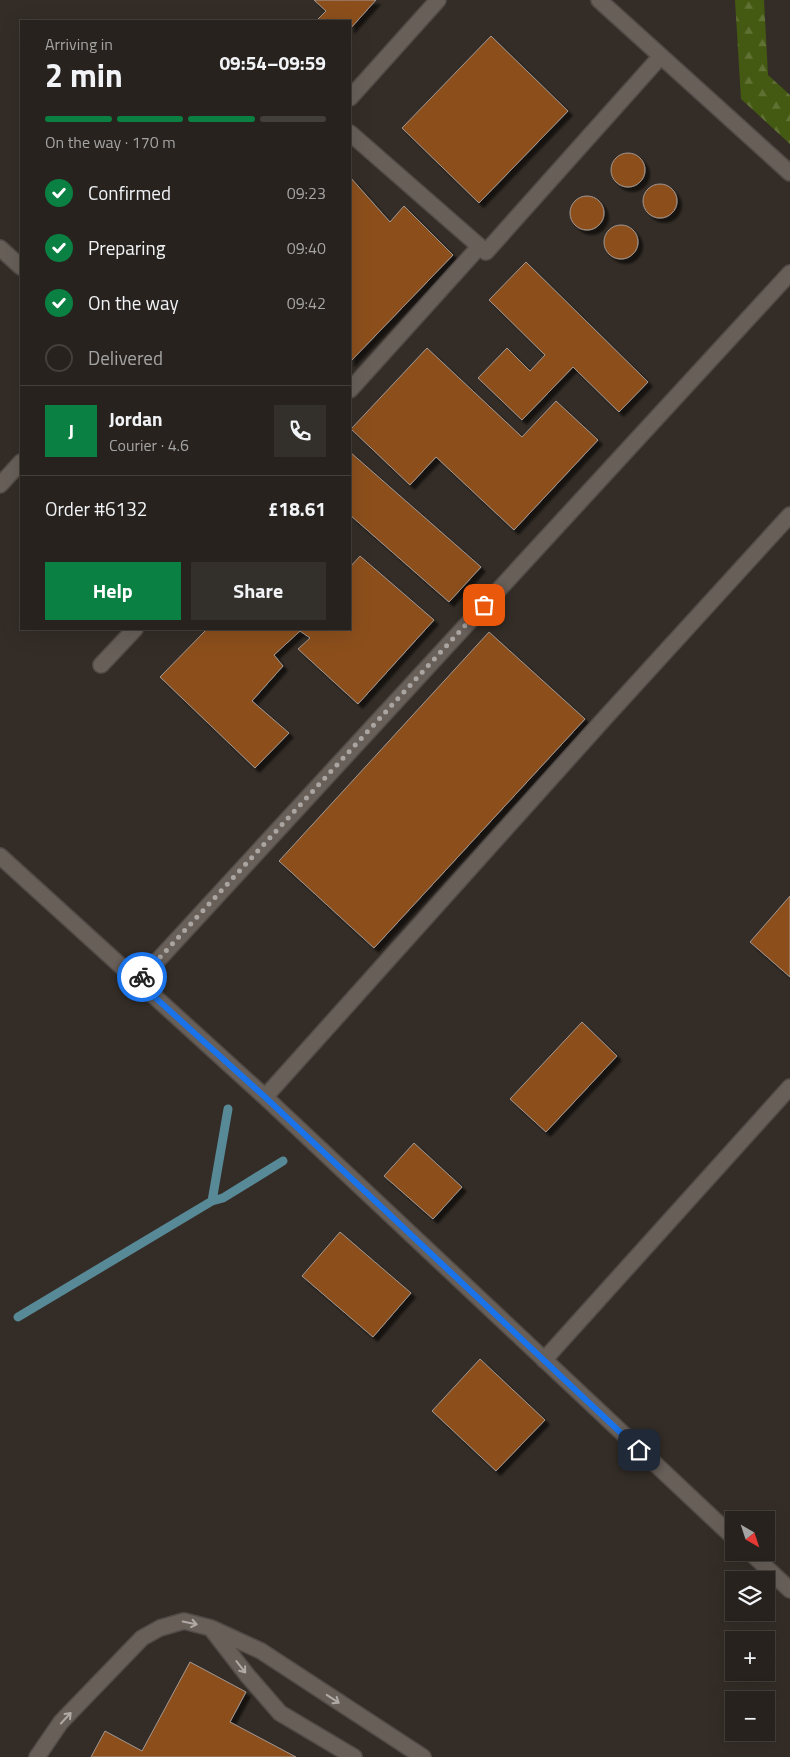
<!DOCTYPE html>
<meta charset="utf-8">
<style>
:root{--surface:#27221d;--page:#332f2a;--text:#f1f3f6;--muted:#a4a4a4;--line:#433f3b;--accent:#0b8043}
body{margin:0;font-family:"Titillium Web",sans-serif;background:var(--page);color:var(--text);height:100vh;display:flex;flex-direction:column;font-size:19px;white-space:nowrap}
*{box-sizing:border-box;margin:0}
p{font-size:16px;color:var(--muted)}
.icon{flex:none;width:28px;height:28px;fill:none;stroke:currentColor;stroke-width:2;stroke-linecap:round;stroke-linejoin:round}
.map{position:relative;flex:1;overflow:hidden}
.drawer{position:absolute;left:20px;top:20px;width:331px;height:610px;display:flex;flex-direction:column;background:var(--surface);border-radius:0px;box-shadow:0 5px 20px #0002,0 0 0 1px var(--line)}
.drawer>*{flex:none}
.needle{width:32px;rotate:141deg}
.buttons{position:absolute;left:725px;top:1511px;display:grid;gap:10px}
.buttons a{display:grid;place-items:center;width:50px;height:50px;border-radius:0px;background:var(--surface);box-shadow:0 5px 20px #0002,0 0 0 1px var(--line);font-size:25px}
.pin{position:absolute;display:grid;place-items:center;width:42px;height:42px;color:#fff;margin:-21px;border-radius:10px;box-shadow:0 2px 8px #0006}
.courier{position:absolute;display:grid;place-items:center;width:50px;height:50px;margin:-25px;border:4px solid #1a73e8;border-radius:50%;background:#fff;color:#222;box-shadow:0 1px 6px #0007}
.head em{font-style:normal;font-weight:700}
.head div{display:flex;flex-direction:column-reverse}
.head{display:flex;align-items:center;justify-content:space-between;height:85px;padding:0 25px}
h1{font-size:32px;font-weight:700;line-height:38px}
.bar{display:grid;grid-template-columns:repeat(4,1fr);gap:8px 5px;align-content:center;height:60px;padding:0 25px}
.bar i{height:6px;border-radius:4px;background:var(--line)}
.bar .current{background:var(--accent)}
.bar p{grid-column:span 4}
.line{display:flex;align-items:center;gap:12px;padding:0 25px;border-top:1px solid var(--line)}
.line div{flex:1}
.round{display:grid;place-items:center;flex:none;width:52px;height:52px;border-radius:0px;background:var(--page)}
ol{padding:0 25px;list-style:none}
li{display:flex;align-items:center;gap:15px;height:55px}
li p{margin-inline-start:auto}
li .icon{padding:5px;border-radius:50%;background:var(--accent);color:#fff;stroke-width:4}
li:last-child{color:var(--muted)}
li i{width:28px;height:28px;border:2px solid var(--line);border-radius:50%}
.cta{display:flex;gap:10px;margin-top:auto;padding:10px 25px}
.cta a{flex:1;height:58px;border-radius:0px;background:var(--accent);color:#fff;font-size:20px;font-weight:700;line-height:58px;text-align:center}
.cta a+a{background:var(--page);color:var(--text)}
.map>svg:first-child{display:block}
</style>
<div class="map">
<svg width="790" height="1757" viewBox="0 0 790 1757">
<defs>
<pattern id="forest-firs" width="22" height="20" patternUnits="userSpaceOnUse" patternTransform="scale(1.25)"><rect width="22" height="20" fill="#445911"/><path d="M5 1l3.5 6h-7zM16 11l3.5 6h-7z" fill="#5f7133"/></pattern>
<filter id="shadow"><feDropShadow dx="4.5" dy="4.5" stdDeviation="1" flood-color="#0009"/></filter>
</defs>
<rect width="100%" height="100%" fill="#342d27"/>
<path fill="url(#forest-firs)" d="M735,0H764L768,75L790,95V144L741,99Z"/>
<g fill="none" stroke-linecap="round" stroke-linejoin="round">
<path stroke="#578997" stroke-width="9" d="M212,1201L223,1198L283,1161
M18,1317L212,1201L228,1109"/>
</g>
<path fill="#8c4f1f" stroke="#a29892" filter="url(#shadow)" d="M314,0H376L350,29V21H316L326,11Z
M491,36L568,111L479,203L402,128Z
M611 170a17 17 0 1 1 34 0a17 17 0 1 1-34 0Z
M350,177L390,222L404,206L453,255L350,362Z
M643 201a17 17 0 1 1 34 0a17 17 0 1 1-34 0Z
M570 213a17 17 0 1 1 34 0a17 17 0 1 1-34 0Z
M604 242a17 17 0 1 1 34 0a17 17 0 1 1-34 0Z
M526,262L648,382L619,412L573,367L522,420L478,378L507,348L530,371L545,355L489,300Z
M427,348L522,437L556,401L598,440L514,530L436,457L410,485L351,429Z
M350,452L481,567L449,602L350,515Z
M360,556L434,620L358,704L298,649L310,638L300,631L274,655L283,666L252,701L289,733L255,768L160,677L207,629H350V567Z
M489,632L585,719L374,948L279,861Z
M790,896V977L750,942Z
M582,1022L617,1056L546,1132L510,1099Z
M414,1143L462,1187L433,1219L384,1176Z
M340,1232L411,1293L373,1337L302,1276Z
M480,1359L545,1420L496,1471L432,1411Z
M190,1662L246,1692L230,1722L296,1757H91L105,1731L142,1751Z"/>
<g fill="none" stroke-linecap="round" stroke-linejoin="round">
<defs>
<path id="minor" d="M599,0L790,173
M350,98L438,0
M350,133L486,252L661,56
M0,248L21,267
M350,390L479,247
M0,485L21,462
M101,665L135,629
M0,856L265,1097L604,719L790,515
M138,982L790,273
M265,1097L734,1538
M544,1360L790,1087
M750,1552L790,1590
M213,1631L247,1675L280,1713L354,1757
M37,1757L61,1722L142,1638L160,1628L184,1621L211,1628L261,1651L423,1757"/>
</defs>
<use href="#minor" stroke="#524b47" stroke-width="18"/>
<use href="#minor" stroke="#685f59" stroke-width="15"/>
</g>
<defs><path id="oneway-shaft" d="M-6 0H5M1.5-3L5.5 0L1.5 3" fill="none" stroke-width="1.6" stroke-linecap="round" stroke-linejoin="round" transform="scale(1.25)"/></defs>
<g stroke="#b0a9a4">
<use href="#oneway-shaft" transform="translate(190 1623) rotate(12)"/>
<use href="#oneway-shaft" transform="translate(241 1667) rotate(52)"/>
<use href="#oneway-shaft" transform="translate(333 1699) rotate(33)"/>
<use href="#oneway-shaft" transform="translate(66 1718) rotate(-47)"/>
</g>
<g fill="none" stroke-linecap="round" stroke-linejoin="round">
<path stroke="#aaa5a1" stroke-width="5" stroke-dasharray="0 9" d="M142,977L484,605"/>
<path stroke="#1a73e8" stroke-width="6" d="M142,977L138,982L265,1097L639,1450"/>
</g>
</svg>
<div class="buttons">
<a><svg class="needle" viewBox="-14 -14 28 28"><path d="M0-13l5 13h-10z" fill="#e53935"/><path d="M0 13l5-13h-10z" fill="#a4a4a4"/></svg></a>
<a><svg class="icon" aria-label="layers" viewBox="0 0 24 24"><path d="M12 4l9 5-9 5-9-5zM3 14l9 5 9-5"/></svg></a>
<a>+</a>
<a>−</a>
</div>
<div class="pin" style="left:484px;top:605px;background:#ea580c"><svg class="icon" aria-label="bag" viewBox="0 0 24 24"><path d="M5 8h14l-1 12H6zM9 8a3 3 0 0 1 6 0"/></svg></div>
<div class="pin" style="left:639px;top:1450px;background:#1f2937"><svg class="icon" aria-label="home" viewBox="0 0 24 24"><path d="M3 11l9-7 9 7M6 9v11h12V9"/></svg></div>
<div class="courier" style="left:142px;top:977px"><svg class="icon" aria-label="bike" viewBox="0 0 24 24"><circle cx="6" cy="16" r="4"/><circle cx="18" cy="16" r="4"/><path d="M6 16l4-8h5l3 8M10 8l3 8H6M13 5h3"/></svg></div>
<section class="drawer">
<div class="head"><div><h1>2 min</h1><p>Arriving in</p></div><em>09:54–09:59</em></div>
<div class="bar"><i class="current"></i><i class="current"></i><i class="current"></i><i></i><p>On the way · 170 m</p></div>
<ol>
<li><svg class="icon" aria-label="check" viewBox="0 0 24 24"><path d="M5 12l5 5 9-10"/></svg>Confirmed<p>09:23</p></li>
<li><svg class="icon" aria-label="check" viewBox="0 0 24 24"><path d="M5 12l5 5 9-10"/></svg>Preparing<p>09:40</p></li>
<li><svg class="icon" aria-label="check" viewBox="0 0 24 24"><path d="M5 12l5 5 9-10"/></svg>On the way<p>09:42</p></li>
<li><i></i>Delivered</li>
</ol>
<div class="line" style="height:90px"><b class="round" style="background:var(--accent);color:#fff">J</b><div><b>Jordan</b><p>Courier · 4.6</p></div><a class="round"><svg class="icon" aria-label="phone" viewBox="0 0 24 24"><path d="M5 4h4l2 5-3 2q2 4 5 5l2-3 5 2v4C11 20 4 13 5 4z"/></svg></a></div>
<div class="line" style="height:65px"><div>Order #6132</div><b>£18.61</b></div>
<div class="cta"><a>Help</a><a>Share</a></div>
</section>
</div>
